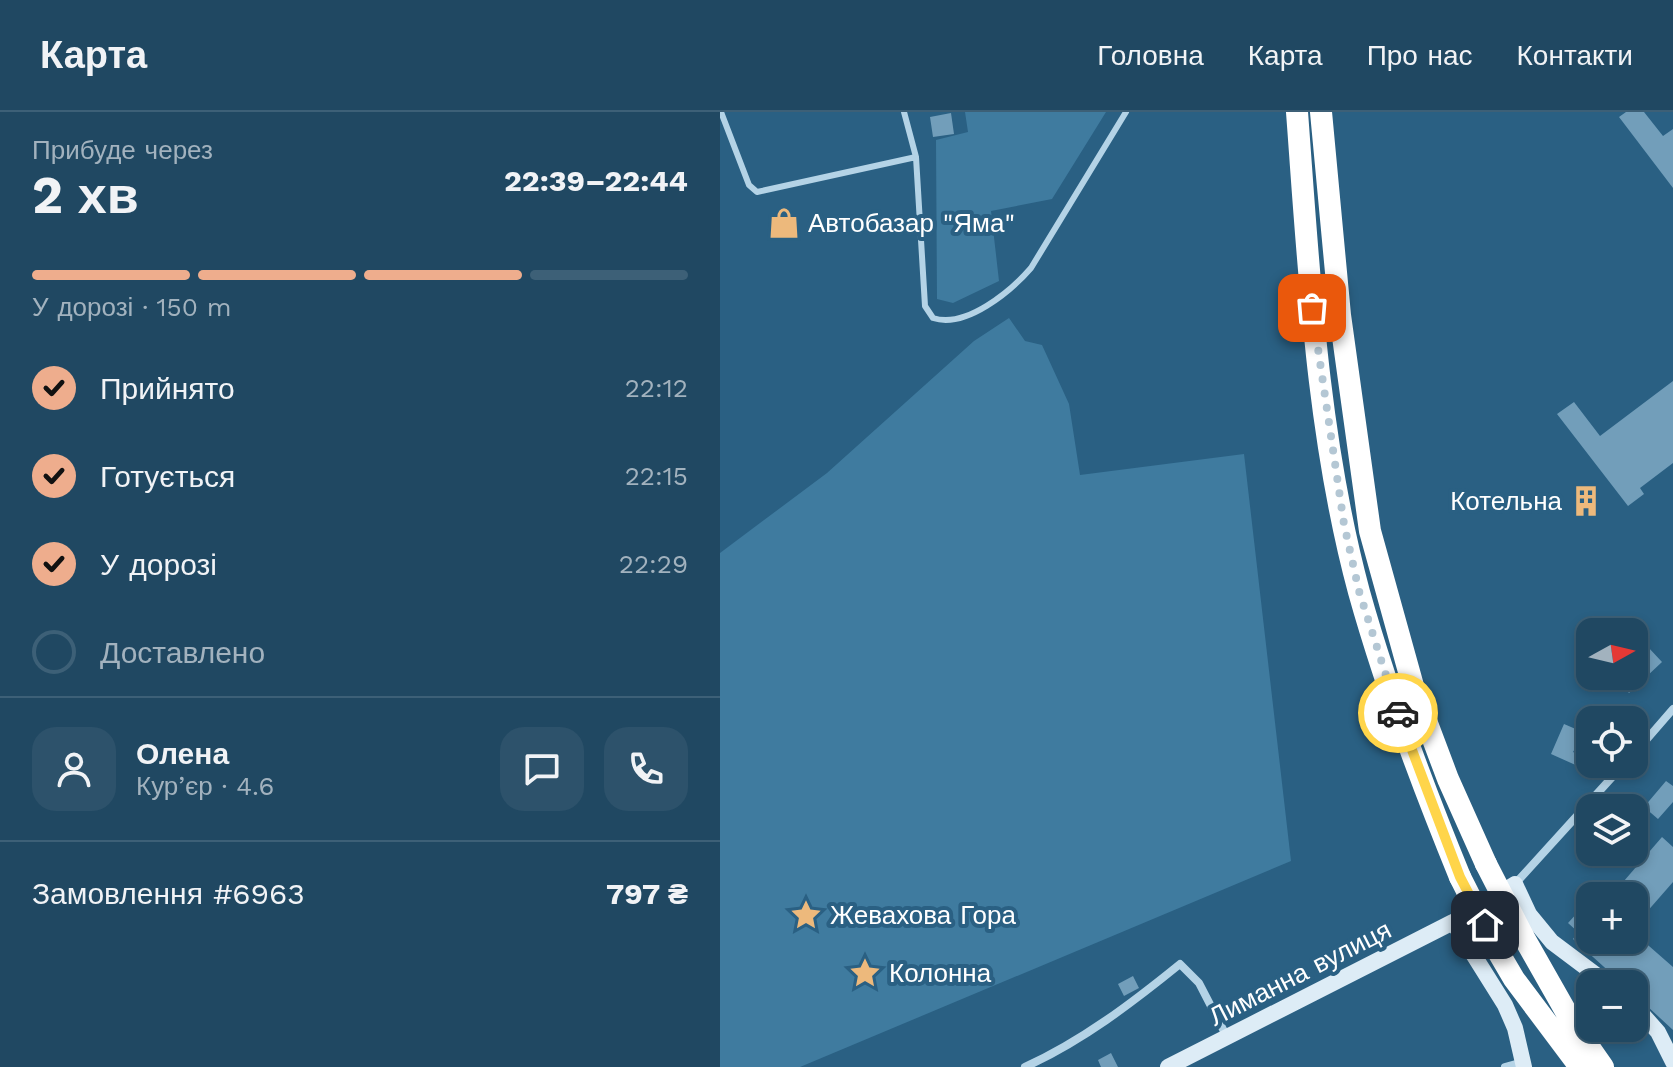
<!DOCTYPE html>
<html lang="uk">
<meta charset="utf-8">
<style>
:root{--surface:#204862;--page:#2d526b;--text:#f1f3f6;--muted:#a2b2be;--line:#3d6077;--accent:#eead8d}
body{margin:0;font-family:"Work Sans",sans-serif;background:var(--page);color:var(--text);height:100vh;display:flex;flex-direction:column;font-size:30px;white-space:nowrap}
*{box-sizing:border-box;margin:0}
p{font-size:26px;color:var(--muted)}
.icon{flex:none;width:44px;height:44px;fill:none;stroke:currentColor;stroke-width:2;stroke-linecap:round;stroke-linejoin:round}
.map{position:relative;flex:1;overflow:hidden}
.details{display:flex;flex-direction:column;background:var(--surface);width:720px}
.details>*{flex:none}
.needle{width:52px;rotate:82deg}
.buttons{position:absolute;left:856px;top:506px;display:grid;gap:16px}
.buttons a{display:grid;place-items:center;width:72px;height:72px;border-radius:16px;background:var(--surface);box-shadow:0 4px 12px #0003,0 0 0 2px var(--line);font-size:40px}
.pin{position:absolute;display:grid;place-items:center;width:68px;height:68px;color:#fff;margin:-34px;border-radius:16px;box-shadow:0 4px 12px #0006}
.courier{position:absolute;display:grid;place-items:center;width:80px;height:80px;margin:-40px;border:6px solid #ffd54a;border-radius:50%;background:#fff;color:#222;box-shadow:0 2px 10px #0007}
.head em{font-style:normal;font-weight:700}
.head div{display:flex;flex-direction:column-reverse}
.head{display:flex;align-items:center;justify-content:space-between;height:136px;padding:0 32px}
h1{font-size:52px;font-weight:700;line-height:60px}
.bar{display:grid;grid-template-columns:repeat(4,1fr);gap:12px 8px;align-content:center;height:96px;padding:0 32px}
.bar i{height:10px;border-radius:6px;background:var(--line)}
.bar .active{background:var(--accent)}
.bar p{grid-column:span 4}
.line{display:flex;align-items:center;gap:20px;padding:0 32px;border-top:2px solid var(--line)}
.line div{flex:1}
.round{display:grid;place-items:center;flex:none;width:84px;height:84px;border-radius:24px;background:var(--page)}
ol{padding:0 32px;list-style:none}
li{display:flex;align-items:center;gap:24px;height:88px}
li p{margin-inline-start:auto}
li .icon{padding:8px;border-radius:50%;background:var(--accent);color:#111;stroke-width:4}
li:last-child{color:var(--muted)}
li i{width:44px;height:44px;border:4px solid var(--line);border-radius:50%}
header{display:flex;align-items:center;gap:48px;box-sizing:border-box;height:112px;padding:0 40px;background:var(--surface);border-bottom:2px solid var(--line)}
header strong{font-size:38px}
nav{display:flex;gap:44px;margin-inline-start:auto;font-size:28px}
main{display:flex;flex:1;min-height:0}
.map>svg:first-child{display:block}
</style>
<header>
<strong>Карта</strong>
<nav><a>Головна</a><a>Карта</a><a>Про нас</a><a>Контакти</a></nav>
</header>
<main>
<section class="details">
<div class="head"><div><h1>2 хв</h1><p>Прибуде через</p></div><em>22:39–22:44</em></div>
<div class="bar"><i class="active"></i><i class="active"></i><i class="active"></i><i></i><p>У дорозі · 150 m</p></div>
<ol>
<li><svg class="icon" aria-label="check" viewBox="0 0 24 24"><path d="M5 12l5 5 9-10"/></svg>Прийнято<p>22:12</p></li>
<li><svg class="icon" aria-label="check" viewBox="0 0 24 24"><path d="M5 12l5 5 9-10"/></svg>Готується<p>22:15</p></li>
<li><svg class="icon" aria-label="check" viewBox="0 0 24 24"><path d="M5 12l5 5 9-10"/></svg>У дорозі<p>22:29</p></li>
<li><i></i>Доставлено</li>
</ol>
<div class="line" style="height:144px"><a class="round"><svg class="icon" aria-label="person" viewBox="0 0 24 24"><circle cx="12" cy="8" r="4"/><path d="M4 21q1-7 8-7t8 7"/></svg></a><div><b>Олена</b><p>Кур’єр · 4.6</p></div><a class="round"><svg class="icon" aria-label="chat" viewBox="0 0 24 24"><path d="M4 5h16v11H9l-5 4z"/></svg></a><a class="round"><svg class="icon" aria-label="phone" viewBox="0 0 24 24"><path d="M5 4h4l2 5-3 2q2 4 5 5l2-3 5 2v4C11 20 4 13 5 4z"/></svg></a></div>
<div class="line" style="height:104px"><div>Замовлення #6963</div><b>797 ₴</b></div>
</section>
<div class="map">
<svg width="953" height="955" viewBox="0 0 953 955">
<rect width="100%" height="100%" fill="#2a6083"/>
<path fill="#3f7b9f" d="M245,0H386L332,87L271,99L279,169L233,191L217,187L216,28L248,20Z
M289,206L305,229L322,233L349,292L360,363L524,342L571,749L80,955H0V441L107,361L254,229Z"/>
<path fill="#729eba" d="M906,0H924L943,24L953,17V76L899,5Z
M231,1L234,22L213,25L210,5Z
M953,269V351L920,376L924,382L908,394L837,302L854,290L880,324Z
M914,520L942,550L909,581L894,564H914Z
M844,612L865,621L853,640L865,645L860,655L831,642Z
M946,669L953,674V690L938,707L924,695Z
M918,702L928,712L921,718L924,721L914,732V706Z
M942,725L953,735V770L918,810L928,819L921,827L953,855V918L914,882V872H903L853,827L858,820L848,811L870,787V828H914V784H891Z
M413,864L419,876L404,884L398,872Z
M391,941L398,955H381L378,948Z"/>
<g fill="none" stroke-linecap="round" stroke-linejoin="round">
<path stroke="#b4d3e6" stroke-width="6" d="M1,0L29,73L37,80L196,45
M184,0L196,45L205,194L213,206C246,217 291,179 311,156L406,0"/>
<path stroke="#b4d3e6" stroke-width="8" d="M914,642L953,597
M795,772L904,652
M305,955C362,929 412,891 460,852L479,871L507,925
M785,955L803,950"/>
<path stroke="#ddecf6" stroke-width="16" d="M733,810L785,893L795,916L804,955
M914,893L938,920L953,950
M448,955L733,810L795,772L809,802L832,830L888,872"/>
<path stroke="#fff" stroke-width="22" d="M577,0C589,160 597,324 639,480C666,577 702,672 740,765
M601,0L620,203L650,419L693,574L728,667L766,752
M803,824L853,912L883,955
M777,838L794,867L860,955"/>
<path stroke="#fff" stroke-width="22" d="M766,752L803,824
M740,765L777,838"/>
</g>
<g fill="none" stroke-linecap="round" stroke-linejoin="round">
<path stroke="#b4c7d4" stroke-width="8" stroke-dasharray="0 14.4" d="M592,196L624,412L639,479L678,601"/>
<path stroke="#ffd54a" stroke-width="10" d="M678,601L740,765L765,813"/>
</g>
<defs>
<symbol id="shop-bare" viewBox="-9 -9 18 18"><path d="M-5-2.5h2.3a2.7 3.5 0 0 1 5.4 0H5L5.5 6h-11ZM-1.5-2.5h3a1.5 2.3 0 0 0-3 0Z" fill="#edb97c" stroke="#2a6083" stroke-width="2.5" paint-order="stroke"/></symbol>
<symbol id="building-bare" viewBox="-9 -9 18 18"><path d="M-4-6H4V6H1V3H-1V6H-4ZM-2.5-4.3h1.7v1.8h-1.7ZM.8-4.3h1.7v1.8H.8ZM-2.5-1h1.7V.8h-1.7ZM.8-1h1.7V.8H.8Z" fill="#edb97c" stroke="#2a6083" stroke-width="2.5" paint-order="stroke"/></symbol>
<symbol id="sight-bare" viewBox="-9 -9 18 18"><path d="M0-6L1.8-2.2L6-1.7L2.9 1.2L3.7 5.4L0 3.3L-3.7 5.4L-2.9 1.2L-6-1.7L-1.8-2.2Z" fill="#edb97c" stroke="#2a6083" stroke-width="2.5" paint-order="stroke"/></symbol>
</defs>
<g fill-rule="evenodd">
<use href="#shop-bare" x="42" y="89" width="44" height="44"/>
<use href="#building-bare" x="844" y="367" width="44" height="44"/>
<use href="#sight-bare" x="64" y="781" width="44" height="44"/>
<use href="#sight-bare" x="123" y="839" width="44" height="44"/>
</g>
<g text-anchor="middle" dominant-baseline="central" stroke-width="8" stroke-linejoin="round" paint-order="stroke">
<g font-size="26" fill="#fff" stroke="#2a6083" text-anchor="start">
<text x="88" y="111">Автобазар "Яма"</text>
<text x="842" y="389" text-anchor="end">Котельна</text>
<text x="110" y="803">Жевахова Гора</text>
<text x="169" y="861">Колонна</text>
</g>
<g font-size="26" fill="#fff" stroke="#2a6083">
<text transform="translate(580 861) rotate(-27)">Лиманна вулиця</text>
</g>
</g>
</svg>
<div class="buttons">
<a><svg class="needle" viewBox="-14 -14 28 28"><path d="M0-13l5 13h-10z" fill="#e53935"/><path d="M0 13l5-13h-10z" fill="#a2b2be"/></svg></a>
<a><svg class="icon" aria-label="locate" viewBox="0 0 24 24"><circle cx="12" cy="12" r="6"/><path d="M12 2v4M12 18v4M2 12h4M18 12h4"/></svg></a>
<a><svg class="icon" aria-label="layers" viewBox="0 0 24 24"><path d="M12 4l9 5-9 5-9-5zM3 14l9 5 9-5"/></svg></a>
<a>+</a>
<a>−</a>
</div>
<div class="pin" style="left:592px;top:196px;background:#ea580c"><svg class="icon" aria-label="bag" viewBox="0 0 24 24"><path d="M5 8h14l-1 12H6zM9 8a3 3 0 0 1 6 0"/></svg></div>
<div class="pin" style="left:765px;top:813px;background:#1f2937"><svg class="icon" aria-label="home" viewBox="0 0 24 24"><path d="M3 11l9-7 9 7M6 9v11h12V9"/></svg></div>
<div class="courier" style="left:678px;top:601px"><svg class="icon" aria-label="car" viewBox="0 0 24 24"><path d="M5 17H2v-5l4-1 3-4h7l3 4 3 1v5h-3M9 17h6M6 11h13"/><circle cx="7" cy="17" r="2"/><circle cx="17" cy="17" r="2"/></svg></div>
</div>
</main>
